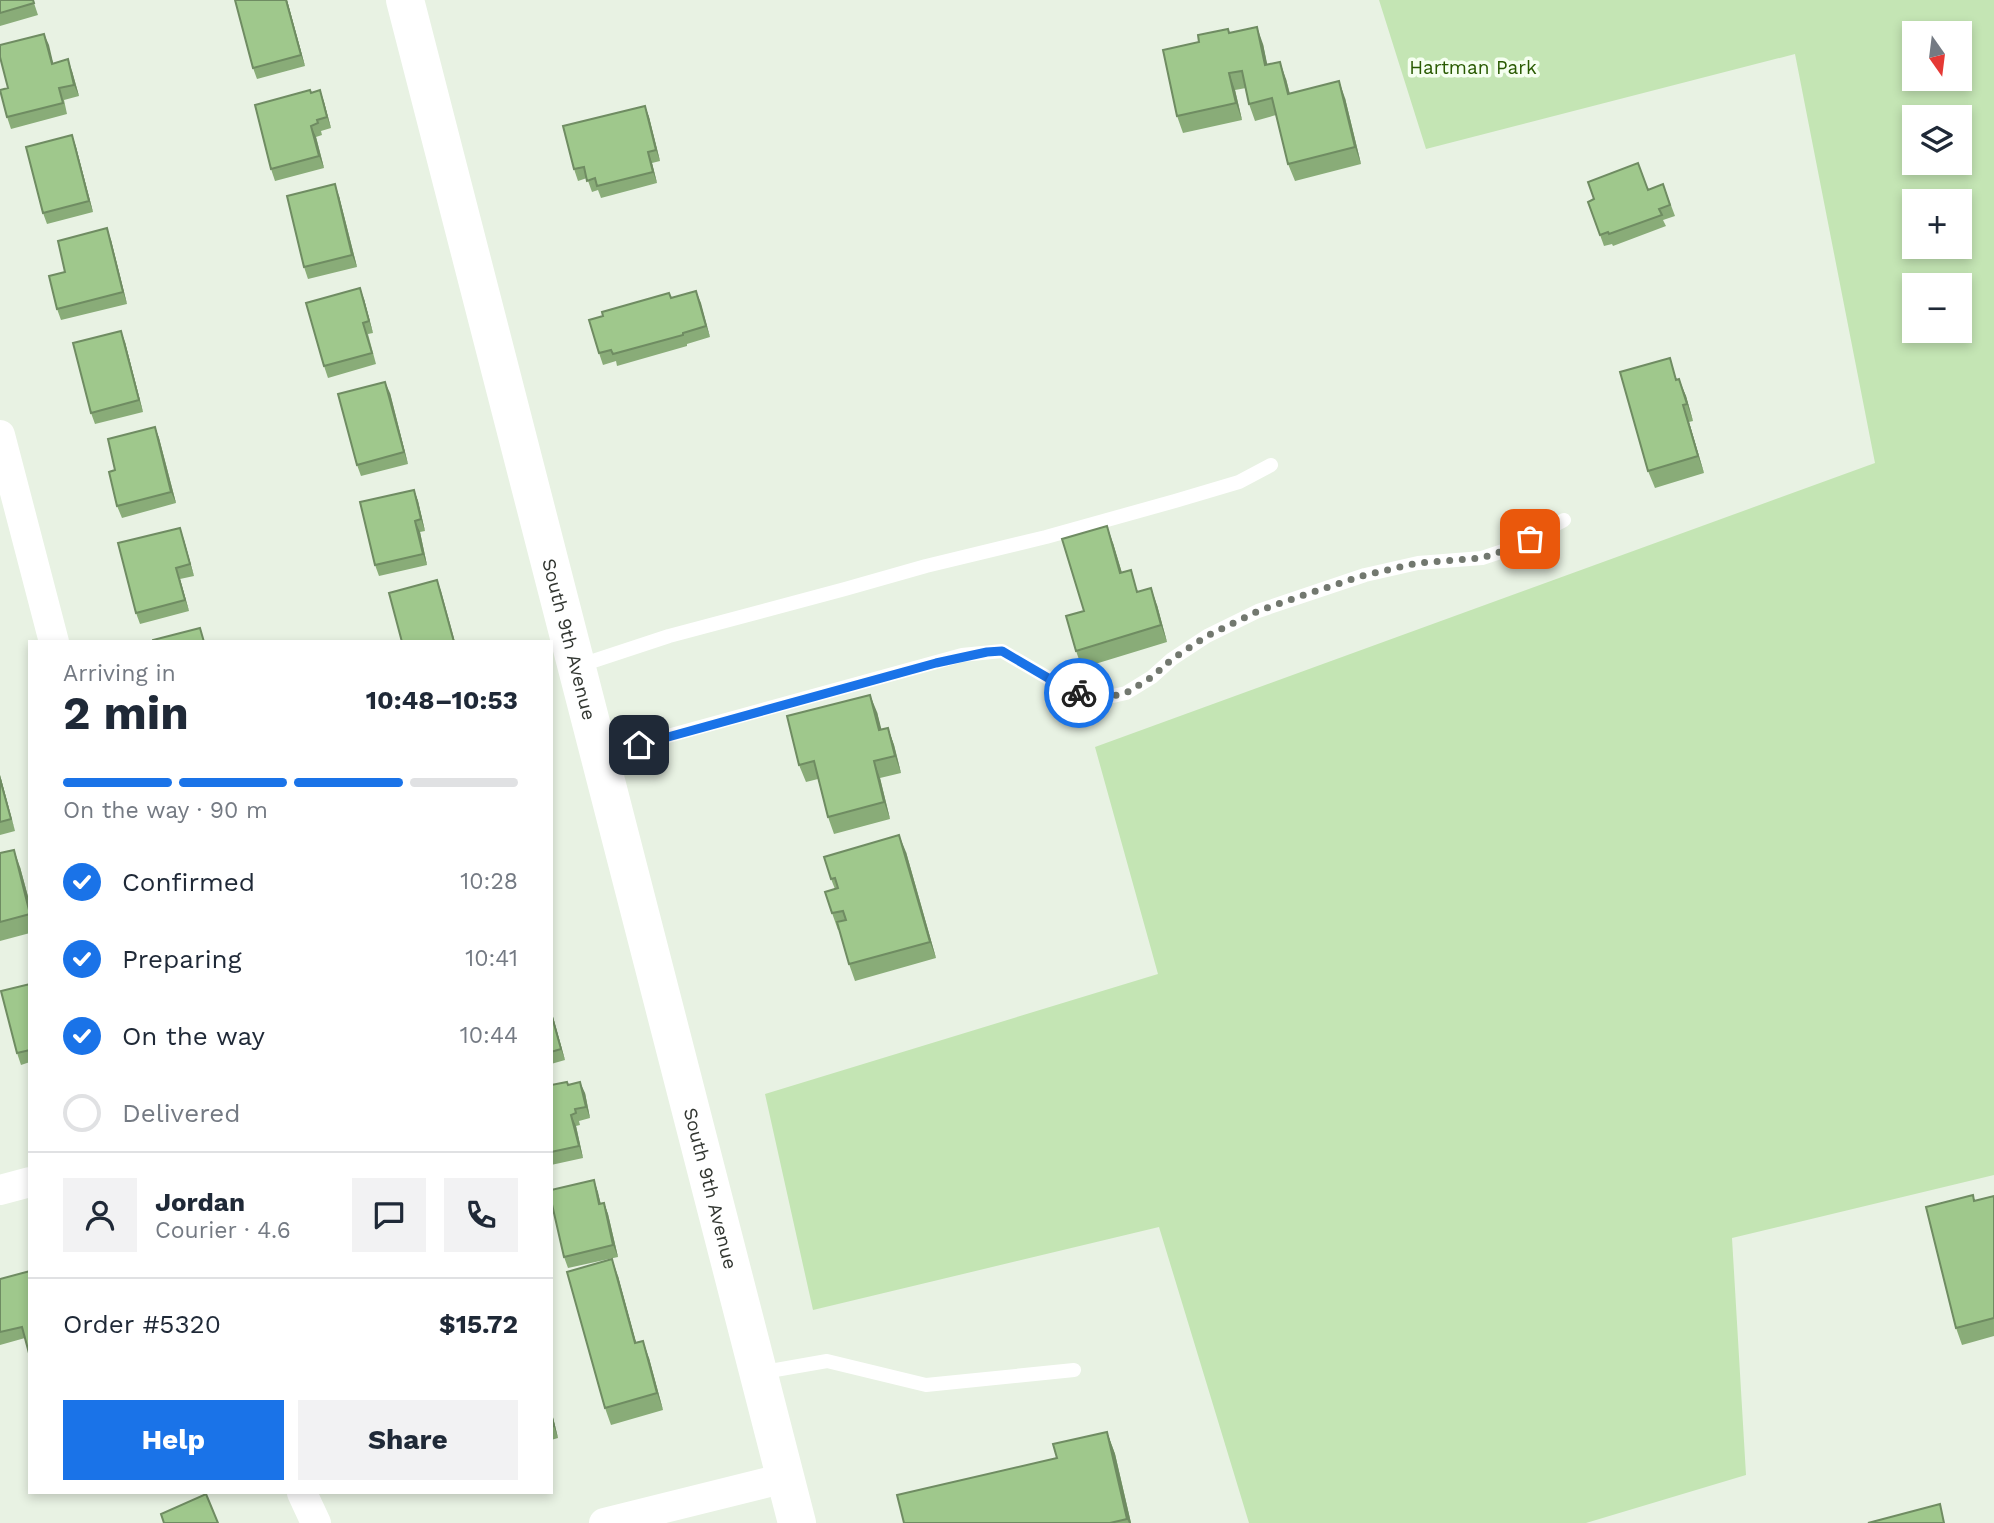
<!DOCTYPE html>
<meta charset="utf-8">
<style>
:root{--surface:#fff;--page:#f2f2f3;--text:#1f2937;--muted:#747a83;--line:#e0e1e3;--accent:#1a73e8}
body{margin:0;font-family:"Work Sans",sans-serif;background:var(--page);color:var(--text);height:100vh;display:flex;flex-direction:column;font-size:26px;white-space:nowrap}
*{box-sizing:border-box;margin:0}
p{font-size:23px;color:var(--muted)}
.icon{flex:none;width:38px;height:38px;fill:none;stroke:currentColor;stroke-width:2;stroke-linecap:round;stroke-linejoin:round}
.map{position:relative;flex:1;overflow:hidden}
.panel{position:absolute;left:28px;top:640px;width:525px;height:854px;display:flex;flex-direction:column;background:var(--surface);border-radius:0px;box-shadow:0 4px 10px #0003}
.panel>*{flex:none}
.needle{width:46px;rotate:166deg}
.buttons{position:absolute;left:1902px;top:21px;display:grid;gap:14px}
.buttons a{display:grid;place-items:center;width:70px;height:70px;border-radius:0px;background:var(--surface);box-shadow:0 4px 10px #0003;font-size:35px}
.pin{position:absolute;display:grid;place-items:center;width:60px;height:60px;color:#fff;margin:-30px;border-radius:14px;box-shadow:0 4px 10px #0006}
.courier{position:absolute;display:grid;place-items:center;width:70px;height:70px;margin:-35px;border:5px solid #1a73e8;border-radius:50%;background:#fff;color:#222;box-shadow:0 2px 9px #0007}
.head em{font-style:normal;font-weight:700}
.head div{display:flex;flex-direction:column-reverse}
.head{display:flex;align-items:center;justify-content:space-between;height:119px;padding:0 35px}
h1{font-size:46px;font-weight:700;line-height:52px}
.bar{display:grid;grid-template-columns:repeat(4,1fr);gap:10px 7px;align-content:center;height:84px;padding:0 35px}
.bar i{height:9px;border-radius:5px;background:var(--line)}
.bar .active{background:var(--accent)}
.bar p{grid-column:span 4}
.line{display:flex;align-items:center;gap:18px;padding:0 35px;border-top:2px solid var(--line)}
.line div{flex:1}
.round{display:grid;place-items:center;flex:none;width:74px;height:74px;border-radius:0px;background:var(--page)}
ol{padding:0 35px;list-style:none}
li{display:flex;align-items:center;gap:21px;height:77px}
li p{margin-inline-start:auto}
li .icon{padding:7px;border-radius:50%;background:var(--accent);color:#fff;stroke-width:4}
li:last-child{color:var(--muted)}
li i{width:38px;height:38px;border:4px solid var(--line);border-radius:50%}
.action{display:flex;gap:14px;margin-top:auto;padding:14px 35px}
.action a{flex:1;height:80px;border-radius:0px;background:var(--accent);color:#fff;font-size:28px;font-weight:700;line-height:80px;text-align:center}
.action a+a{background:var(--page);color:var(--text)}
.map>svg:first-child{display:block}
</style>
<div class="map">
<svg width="1994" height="1523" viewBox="0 0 1994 1523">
<rect width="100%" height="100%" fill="#e8f2e3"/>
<path fill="#c4e5b4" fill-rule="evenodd" d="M1379,0H1994V1175L1732,1238L1746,1475L1586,1523H1249L1159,1227L813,1310L765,1094L1158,974L1095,747L1875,463L1795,54L1426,149ZM1914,33H1960V79H1914ZM1914,117H1960V163H1914ZM1960,201V247H1914V201ZM1914,285H1960V331H1914Z"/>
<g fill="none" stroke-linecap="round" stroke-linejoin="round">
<path stroke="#fff" stroke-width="14" d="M578,666L669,636L845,589L926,566L1046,537L1175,501L1239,482L1271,465
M599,755L962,655L1002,651L1072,692L1104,698L1126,693L1152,677L1172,659L1207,636L1258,611L1365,575L1418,563L1482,558L1512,548L1564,520
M759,1373L827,1361L926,1385L1074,1370"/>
<path stroke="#fff" stroke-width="30" d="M0,435L54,642
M0,1190L30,1182
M302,1493L316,1523
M604,1523L785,1478"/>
<path stroke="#fff" stroke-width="38" id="s1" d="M405,0L797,1523"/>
</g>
<path fill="#89ac78" d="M0,0H33L38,15L0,26Z
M287,0L305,66L257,79L253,68Z
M1229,33L1263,44L1267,65L1286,79L1290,94L1345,98L1361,164L1295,181L1288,164L1276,115L1255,121L1249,104L1246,88L1235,90L1242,120L1183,133L1177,116L1199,42Z
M44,34L53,63L72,71L79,96L64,100L67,114L11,129L7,117L8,88Z
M320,90L324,102L331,128L321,131L322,135L316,137L324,168L275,181L271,169L311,93Z
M645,106L649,117L660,161L652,163L657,183L601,198L598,190L592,192L587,178L578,181L574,169Z
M72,135L76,147L93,212L47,224L43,213Z
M1663,184L1675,216L1663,220L1666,226L1613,246L1612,244L1604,246L1588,202L1648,190Z
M339,196L357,267L308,279L304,267Z
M111,240L127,304L61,320L57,309Z
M696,291L710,337L687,344V346L617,366L616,361L603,365L599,353L671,298Z
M364,299L373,333L368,334L376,364L328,378L324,366Z
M125,342L143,412L95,424L91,413Z
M1678,380L1686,396L1693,421L1689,422L1704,473L1655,488L1648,471Z
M390,393L408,464L361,476L357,465Z
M155,427L159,438L176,503L122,518L117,506Z
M414,490L418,501L425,531L420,532L427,565L379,576L375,565Z
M184,540L194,576L180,579L189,611L140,624L136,613Z
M1113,543L1122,573L1138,592L1157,605L1167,642L1082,668L1076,651L1084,611Z
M877,712L881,730L888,728L894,745L901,773L880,778L890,819L834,834L828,817L818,779L806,782L799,765Z
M0,775L15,831L0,835Z
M906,852L936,958L855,981L849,964L839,930H838L832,913L835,889L831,879Z
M0,853L20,867L30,904V933L0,941Z
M30,984V1062L21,1065L17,1053Z
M551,1010L565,1060L551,1064Z
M551,1085H568L585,1093L590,1118L579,1121L580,1125L576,1126L583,1158L551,1165Z
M594,1180L601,1204L604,1203L608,1214L618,1257L568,1268L564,1257Z
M1994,1196V1336L1962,1345L1956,1328L1975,1201Z
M30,1271L25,1338L0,1345V1279Z
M618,1276L636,1343L649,1358L663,1410L611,1425L605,1408Z
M551,1409L558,1438L551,1440Z
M1107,1432L1115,1454L1131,1523H904L1057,1458Z"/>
<path fill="#6f8c62" d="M286,0H287L305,66L301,55Z
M1257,27L1263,44L1271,82L1265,65Z
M44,34L49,45L56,75L52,64Z
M68,59L72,71L79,96L74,85Z
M1280,62L1286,79L1294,111L1288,94Z
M1229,73L1235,90L1242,120L1236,103Z
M1339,81L1345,98L1361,164L1355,147Z
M320,90L324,102L331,128L327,117Z
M645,106L649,117L660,161L656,150Z
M311,126L316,137L324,168L319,156Z
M72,135L76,147L93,212L89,201Z
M648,152L652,163L657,183L653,172Z
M335,184L339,196L357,267L352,255Z
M107,228L111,240L127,304L123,292Z
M360,288L364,299L373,333L369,321Z
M696,291L701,303L710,337L706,326Z
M121,331L125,342L143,412L139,400Z
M1679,379L1686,396L1693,421L1687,404Z
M385,382L390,393L408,464L404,452Z
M1683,405L1689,422L1704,473L1698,456Z
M155,427L159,438L176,503L171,492Z
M414,490L418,501L425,531L421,519Z
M415,521L420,532L427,565L423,554Z
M1107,526L1113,543L1127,590L1120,573Z
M180,528L184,540L194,576L190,564Z
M176,568L180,579L189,611L185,600Z
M437,580L441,591L455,642H454Z
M1151,588L1157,605L1167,642L1161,625Z
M870,695L877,712L886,747L879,730Z
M888,728L894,745L901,773L895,756Z
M874,761L880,778L890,819L884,802Z
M0,775L15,831L0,779Z
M899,835L906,852L936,958L930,942Z
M14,850L20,867L30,904V911Z
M551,1010L565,1060L561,1049Z
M580,1082L585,1093L590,1118L586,1107Z
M571,1115L576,1126L583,1158L579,1146Z
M594,1180L598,1192L603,1215L599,1204Z
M604,1203L608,1214L618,1257L613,1245Z
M612,1259L618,1276L641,1360L635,1343Z
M643,1341L649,1358L663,1410L657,1393Z
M551,1409L558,1438L554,1426L551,1415Z
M1107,1432L1115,1454L1131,1523H1129L1127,1519Z"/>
<path fill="#9fc88c" stroke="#6f8c62" stroke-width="2" d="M0,0H33L34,3L0,13Z
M235,0H286L301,55L253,68Z
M1257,27L1265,65L1280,62L1288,94L1339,81L1355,147L1288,164L1272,98L1249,104L1242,71L1229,73L1236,103L1177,116L1163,50L1199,42L1198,35L1228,29L1229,33Z
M44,34L52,64L68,59L74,85L59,88L63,103L7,117L0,90L8,88L0,57V45Z
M310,90L311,93L320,90L327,117L317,120L318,123L311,126L319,156L271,169L255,105Z
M645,106L656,150L648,152L653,172L597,186L595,178L587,181L584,167L574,169L563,126Z
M72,135L89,201L43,213L26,147Z
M1638,163L1648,190L1663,184L1670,205L1659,209L1662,215L1609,234L1608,232L1600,235L1588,202L1594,199L1588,182Z
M335,184L352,255L304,267L287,196Z
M107,228L123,292L57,309L49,276L65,272L58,241Z
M360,288L369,321L363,323L372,353L324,366L306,303Z
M696,291L706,326L683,333V335L613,354L611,350L599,353L589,320L603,316L602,312L669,293L671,298Z
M121,331L139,400L91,413L73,343Z
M1670,358L1676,380L1679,379L1687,404L1683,405L1698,456L1648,471L1620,372Z
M385,382L404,452L357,465L338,394Z
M155,427L171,492L117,506L109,472L115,470L108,439Z
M414,490L421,519L415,521L423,554L375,565L360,502Z
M1107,526L1120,573L1131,570L1137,592L1151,588L1161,625L1076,651L1066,616L1084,611L1062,539Z
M180,528L190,564L176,568L185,600L136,613L118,543Z
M437,580L454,642H402L389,593Z
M200,628L204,642H153V640Z
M870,695L879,730L888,728L895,756L874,761L884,802L828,817L814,761L799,765L787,716Z
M0,779L11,819L0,822Z
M899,835L930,942L849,964L837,922L846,920L843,911L832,913L825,892L838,888L835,878L831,879L824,857Z
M14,850L30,914L0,922V853Z
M30,984V1050L17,1053L1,991Z
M551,1013L561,1049L551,1052Z
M567,1082L568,1085L580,1082L586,1107L575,1109L576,1113L571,1115L579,1146L551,1152V1085Z
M594,1180L599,1204L604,1203L613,1245L564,1257L551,1200V1190Z
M1973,1195L1974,1201L1994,1196V1318L1956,1328L1926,1207Z
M612,1259L635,1343L643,1341L657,1393L605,1408L567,1272Z
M30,1271V1357L22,1327L0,1332V1279Z
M551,1415L554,1426L551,1427Z
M1107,1432L1127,1519L1110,1523H904L897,1495L1057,1458L1053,1444Z
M206,1494L218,1523H164L161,1514Z
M1940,1504L1944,1523H1868Z"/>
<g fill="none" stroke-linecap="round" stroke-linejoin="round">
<path stroke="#72786f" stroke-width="7" stroke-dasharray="0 12.6" d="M1079,693L1104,698L1126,693L1152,677L1172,659L1207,636L1258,611L1301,596L1365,575L1418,563L1482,558L1512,548L1530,539"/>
<path stroke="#1a73e8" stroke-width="9" d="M639,745L936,663L987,652L1002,651L1072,692L1079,693"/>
</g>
<g text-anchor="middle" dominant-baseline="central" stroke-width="7" stroke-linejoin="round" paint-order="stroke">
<g font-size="19" fill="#295a02" stroke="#f5fff0">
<text x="1473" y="67">Hartman Park</text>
</g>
<g font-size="19" fill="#323631" stroke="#f5fff0">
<text stroke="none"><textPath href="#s1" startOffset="660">South 9th Avenue</textPath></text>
<text stroke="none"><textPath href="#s1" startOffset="1227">South 9th Avenue</textPath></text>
</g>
</g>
</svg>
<div class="buttons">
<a><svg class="needle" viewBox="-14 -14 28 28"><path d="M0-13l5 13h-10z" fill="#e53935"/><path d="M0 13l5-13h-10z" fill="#747a83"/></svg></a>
<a><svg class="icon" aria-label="layers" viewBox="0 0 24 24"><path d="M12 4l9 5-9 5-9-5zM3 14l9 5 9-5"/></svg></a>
<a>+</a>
<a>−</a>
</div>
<div class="pin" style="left:1530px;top:539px;background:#ea580c"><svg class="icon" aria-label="bag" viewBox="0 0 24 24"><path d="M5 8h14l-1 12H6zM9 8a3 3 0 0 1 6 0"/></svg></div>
<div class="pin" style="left:639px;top:745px;background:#1f2937"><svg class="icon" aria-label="home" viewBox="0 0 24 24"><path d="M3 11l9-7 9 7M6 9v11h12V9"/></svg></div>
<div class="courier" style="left:1079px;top:693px"><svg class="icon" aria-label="bike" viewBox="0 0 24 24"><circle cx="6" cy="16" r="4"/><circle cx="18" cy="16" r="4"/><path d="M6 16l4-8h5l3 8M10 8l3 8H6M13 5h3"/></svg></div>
<section class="panel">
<div class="head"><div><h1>2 min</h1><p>Arriving in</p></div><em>10:48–10:53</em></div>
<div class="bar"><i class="active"></i><i class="active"></i><i class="active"></i><i></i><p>On the way · 90 m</p></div>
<ol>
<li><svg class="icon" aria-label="check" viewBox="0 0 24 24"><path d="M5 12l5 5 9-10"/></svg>Confirmed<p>10:28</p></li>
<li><svg class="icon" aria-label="check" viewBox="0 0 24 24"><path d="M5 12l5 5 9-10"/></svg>Preparing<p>10:41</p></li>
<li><svg class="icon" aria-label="check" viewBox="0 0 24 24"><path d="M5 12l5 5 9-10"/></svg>On the way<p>10:44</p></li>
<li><i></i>Delivered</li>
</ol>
<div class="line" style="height:126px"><a class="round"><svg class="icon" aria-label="person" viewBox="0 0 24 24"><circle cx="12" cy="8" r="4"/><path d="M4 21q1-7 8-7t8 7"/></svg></a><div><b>Jordan</b><p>Courier · 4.6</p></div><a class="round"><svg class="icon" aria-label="chat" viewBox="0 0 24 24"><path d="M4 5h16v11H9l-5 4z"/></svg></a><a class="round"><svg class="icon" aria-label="phone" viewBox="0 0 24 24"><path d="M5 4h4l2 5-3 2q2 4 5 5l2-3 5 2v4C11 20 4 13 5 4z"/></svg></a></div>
<div class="line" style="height:91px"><div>Order #5320</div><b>$15.72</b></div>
<div class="action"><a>Help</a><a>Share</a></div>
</section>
</div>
